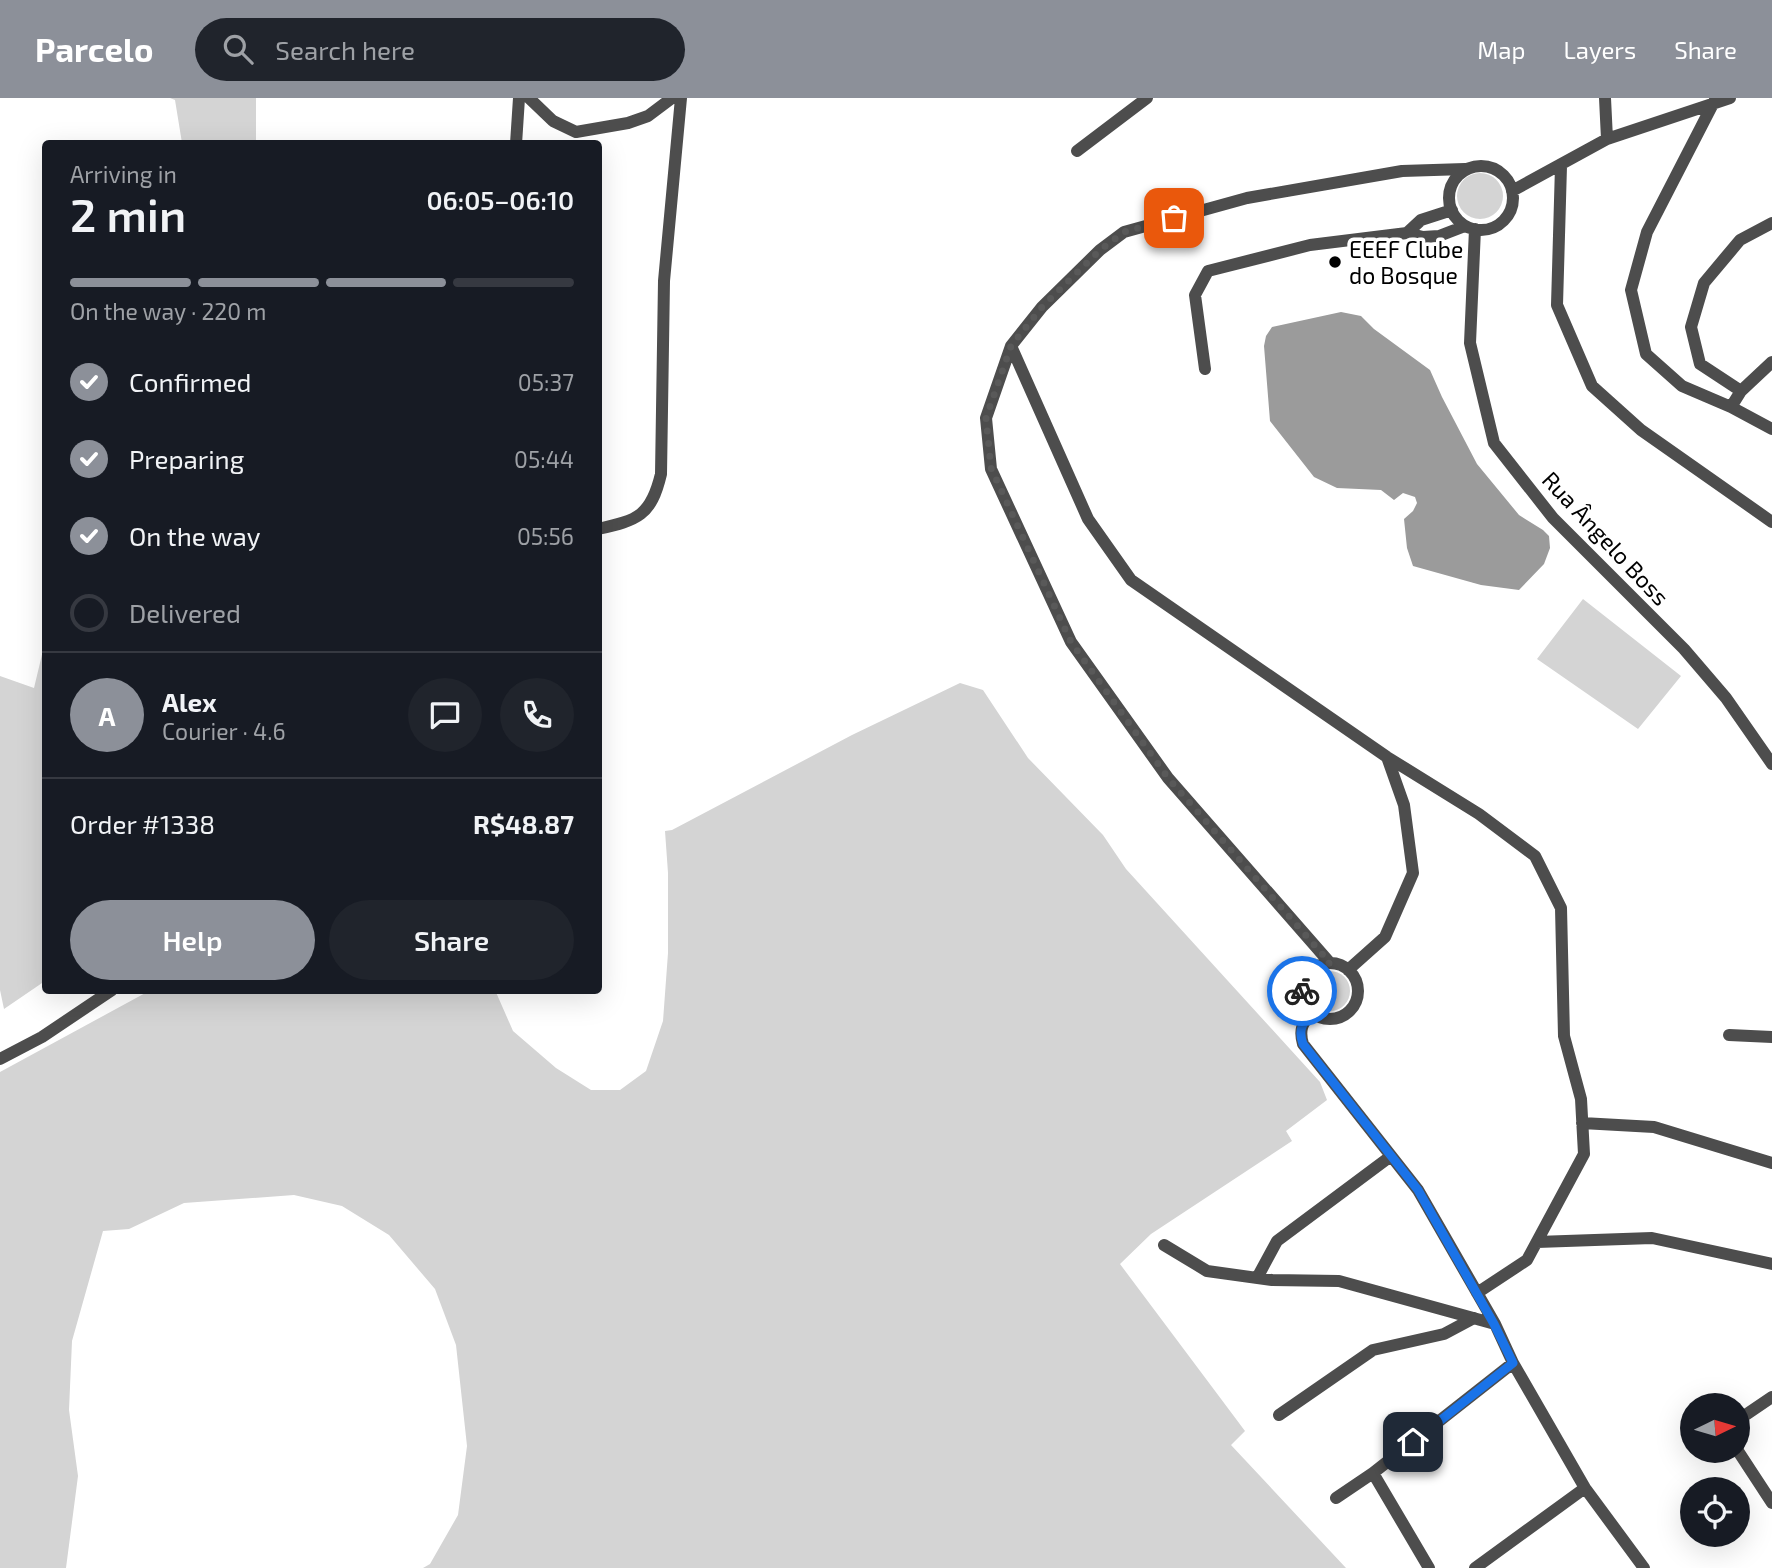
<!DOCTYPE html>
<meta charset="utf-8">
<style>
:root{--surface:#171b24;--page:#20242c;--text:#f1f3f6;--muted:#9ea1a6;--line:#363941;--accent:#8c9099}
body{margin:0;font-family:"Exo 2",sans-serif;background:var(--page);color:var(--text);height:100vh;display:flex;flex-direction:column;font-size:26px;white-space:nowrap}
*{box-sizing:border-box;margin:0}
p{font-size:23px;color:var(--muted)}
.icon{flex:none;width:38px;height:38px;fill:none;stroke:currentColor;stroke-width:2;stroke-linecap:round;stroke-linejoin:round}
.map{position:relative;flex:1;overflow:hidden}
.drawer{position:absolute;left:42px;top:42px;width:560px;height:854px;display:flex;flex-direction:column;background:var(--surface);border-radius:7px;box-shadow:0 7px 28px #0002}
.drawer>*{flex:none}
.needle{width:46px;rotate:85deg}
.fabs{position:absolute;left:1680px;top:1295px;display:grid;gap:14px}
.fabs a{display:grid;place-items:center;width:70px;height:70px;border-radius:50%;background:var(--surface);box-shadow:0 7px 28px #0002;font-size:35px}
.pin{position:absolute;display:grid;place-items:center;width:60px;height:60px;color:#fff;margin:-30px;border-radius:14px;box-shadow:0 4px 10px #0006}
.courier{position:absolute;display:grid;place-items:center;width:70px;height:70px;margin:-35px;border:5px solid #1a73e8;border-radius:50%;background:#fff;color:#222;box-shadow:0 2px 9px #0007}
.summary em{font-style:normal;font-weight:600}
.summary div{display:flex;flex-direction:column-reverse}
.summary{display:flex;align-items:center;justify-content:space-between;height:119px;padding:0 28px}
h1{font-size:46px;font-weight:600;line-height:52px}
.bar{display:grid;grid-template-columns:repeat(4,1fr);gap:10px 7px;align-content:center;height:84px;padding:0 28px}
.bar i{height:9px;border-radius:5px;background:var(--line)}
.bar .active{background:var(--accent)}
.bar p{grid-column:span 4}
.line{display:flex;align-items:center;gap:18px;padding:0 28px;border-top:2px solid var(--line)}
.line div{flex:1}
.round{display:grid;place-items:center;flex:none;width:74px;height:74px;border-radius:37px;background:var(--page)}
ol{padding:0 28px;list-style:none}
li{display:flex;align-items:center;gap:21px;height:77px}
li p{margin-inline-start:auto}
li .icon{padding:7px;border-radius:50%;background:var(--accent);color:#fff;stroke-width:4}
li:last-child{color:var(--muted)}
li i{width:38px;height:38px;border:4px solid var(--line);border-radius:50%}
.action{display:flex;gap:14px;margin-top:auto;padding:14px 28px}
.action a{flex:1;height:80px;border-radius:42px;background:var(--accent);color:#fff;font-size:28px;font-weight:600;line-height:80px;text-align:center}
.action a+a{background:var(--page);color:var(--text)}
header{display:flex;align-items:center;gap:42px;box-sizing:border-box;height:98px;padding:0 35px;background:var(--accent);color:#fff}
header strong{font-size:33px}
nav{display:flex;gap:38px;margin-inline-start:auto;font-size:24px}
.search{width:490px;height:63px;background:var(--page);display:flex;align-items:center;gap:18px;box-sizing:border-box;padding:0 24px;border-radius:38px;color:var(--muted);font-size:26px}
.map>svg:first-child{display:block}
</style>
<header>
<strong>Parcelo</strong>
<div class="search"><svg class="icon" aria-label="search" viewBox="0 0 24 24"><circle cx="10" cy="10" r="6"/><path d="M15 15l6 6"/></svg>Search here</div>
<nav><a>Map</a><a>Layers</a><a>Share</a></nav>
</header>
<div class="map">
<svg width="1772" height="1470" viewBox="0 0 1772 1470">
<rect width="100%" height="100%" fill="#fff"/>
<path fill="#d4d4d4" d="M170,0H256V45H182L175,2Z
M1457 98a23 23 0 1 1 46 0a23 23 0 1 1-46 0Z
M1583,501L1681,578L1638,631L1537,561Z
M45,544V883L4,911L0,892V578L34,590Z
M960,585L983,592L1028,660L1103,737L1126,771L1320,984L1327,1002L1286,1033L1292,1043L1151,1136L1120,1166L1245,1333L1231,1347L1346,1470H423L430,1466L458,1417L467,1348L456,1247L435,1191L389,1137L342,1108L294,1097L184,1105L129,1131L103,1133L72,1243L69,1312L78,1378L66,1470H0V974L149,893L495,892L513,933L556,970L591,992H620L646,973L663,923L668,855V775L665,733L672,732L852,637Z
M1310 893a20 20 0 1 1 40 0a20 20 0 1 1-40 0Z"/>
<path fill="#9b9b9b" d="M1341,214L1361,218L1374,231L1430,272L1442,299L1477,366L1519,417L1543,432L1549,438L1550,450L1544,466L1519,492L1481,487L1413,468L1407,450L1404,421L1413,413L1417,405L1415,399L1403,395L1394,402L1381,392L1337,390L1314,379L1270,323L1264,248L1266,238L1272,229Z"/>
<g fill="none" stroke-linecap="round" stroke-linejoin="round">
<path stroke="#4d4d4d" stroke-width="12" d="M529,0L553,23L576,34L628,25L648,18L672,0
M1605,0L1607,41
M1716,0L1647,134L1631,192L1646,256L1682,288L1731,309L1772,331
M516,46L519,0
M1077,53L1147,0
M1561,68L1557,207L1592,288L1641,332L1772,424
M1449 100a32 32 0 1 1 64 0a32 32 0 1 1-64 0Z
M1512,93L1607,41L1730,0
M1475,131L1470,245L1494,345L1553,420L1684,551L1726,600L1772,666
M1407,135L1421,122L1452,112
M1011,248L1088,421L1131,482L1387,659L1479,716L1535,758L1561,810L1564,938L1581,1001L1584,1056L1527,1162L1477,1195
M1205,271L1195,197L1208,173L1310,147L1407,135L1423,139L1439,138L1465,128
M1741,293L1700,266L1691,229L1704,185L1740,142L1772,125
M1731,309L1741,293L1772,264
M598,431C638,422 651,418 661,376L664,183L681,0
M1302 893a28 28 0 1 1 56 0a28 28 0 1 1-56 0Z
M1330,865L1168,680L1071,544L991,371L986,320L1011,248L1042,209L1100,152L1124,134L1247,100L1402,73L1465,71
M1348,872L1385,839L1413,775L1404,707L1387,659
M1311,915C1302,926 1299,932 1303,946L1418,1092L1495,1226L1513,1265L1585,1390L1644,1470
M1729,937L1772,939
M0,961L42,939L112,892
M1582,1025L1654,1029L1772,1065
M1537,1144L1652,1140L1772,1166
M1164,1147L1207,1173L1272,1182L1339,1183L1495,1226
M1257,1180L1277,1143L1391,1058
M1279,1317L1373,1252L1444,1236L1474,1220
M1738,1349L1744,1318L1772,1299
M1738,1353L1772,1405
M1373,1375L1429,1470
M1336,1400L1373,1375L1513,1265
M1475,1470L1585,1390"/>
</g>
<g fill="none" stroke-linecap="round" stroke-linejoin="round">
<path stroke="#595959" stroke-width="7" stroke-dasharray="0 12.6" d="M1174,120L1124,134L1100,152L1042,209L1011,248L986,320L991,370L1071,544L1168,680L1330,865C1314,867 1303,877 1302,893"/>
<path stroke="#1a73e8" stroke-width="9" d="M1302,893L1305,907L1311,915C1302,926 1298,932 1303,946L1418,1092L1494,1226L1513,1265L1413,1344"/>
</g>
<circle fill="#000" stroke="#fff" stroke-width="2.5" cx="1335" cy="164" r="7"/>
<g text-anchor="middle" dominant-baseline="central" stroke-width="7" stroke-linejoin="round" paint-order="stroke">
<g font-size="23" fill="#000" stroke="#fff" text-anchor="start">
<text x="1349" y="151">EEEF Clube<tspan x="1349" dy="26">do Bosque</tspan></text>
</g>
<g font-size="23" fill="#000" stroke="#fff">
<text transform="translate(1606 440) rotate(47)">Rua Ângelo Boss</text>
</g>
</g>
</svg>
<div class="fabs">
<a><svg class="needle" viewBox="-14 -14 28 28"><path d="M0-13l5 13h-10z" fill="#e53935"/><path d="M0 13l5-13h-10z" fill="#9ea1a6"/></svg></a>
<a><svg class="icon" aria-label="locate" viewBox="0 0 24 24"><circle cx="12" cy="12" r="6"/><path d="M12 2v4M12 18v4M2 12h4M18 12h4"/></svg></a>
</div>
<div class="pin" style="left:1174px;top:120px;background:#ea580c"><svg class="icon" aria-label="bag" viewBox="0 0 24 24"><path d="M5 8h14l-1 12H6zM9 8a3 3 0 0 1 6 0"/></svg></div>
<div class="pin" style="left:1413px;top:1344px;background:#1f2937"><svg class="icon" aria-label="home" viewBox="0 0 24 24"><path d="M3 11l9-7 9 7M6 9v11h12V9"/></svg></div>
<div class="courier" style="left:1302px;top:893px"><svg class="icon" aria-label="bike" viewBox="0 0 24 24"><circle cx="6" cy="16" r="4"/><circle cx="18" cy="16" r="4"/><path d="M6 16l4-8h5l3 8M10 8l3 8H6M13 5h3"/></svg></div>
<section class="drawer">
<div class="summary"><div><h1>2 min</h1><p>Arriving in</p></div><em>06:05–06:10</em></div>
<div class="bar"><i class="active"></i><i class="active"></i><i class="active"></i><i></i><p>On the way · 220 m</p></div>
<ol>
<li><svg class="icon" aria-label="check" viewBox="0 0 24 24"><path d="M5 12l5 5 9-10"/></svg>Confirmed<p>05:37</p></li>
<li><svg class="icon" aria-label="check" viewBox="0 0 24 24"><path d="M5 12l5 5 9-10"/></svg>Preparing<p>05:44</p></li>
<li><svg class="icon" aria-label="check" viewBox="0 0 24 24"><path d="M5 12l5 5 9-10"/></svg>On the way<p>05:56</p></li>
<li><i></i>Delivered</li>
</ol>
<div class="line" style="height:126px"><b class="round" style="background:var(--accent);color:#fff">A</b><div><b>Alex</b><p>Courier · 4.6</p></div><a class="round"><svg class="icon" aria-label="chat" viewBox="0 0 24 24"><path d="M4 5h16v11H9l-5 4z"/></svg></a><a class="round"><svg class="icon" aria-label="phone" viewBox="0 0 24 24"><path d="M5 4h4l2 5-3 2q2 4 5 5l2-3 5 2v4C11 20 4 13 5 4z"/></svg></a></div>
<div class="line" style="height:91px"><div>Order #1338</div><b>R$48.87</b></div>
<div class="action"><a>Help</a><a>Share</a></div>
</section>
</div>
